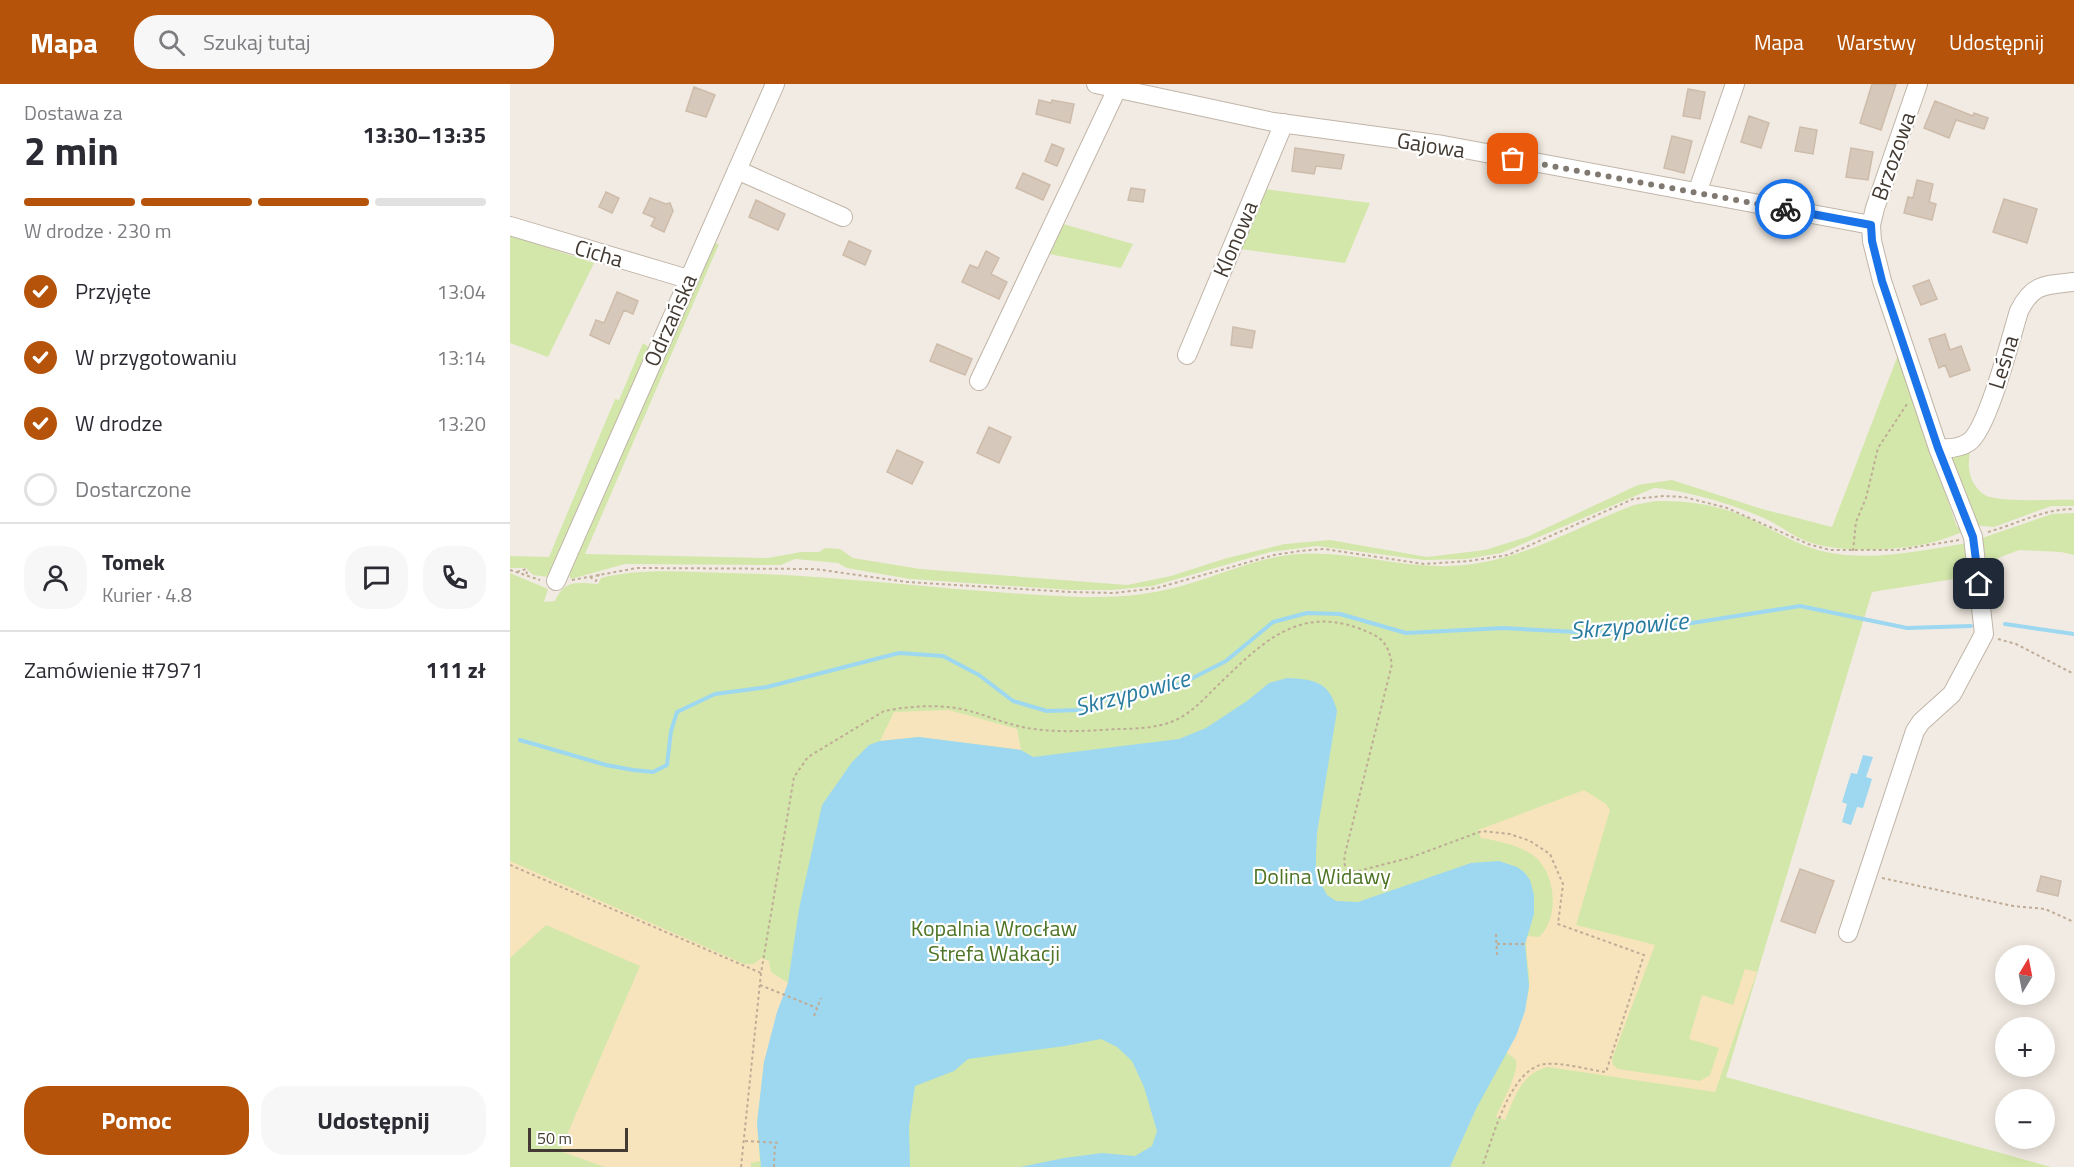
<!DOCTYPE html>
<html lang="pl">
<meta charset="utf-8">
<style>
:root{--surface:#fff;--page:#f7f7f7;--text:#2b2b33;--muted:#7c7c81;--line:#e1e1e2;--accent:#b45309}
body{margin:0;font-family:"Titillium Web",sans-serif;background:var(--page);color:var(--text);height:100vh;display:flex;flex-direction:column;font-size:22px;white-space:nowrap}
*{box-sizing:border-box;margin:0}
p{font-size:20px;color:var(--muted)}
.icon{flex:none;width:33px;height:33px;fill:none;stroke:currentColor;stroke-width:2;stroke-linecap:round;stroke-linejoin:round}
.map{position:relative;flex:1;overflow:hidden}
.side{display:flex;flex-direction:column;background:var(--surface);width:510px}
.side>*{flex:none}
.needle{width:39px;rotate:10deg}
.controls{position:absolute;left:1485px;top:861px;display:grid;gap:12px}
.controls a{display:grid;place-items:center;width:60px;height:60px;border-radius:50%;background:var(--surface);box-shadow:0 3px 15px #0003;font-size:30px}
.scale{position:absolute;left:18px;bottom:15px;width:100px;box-sizing:border-box;padding-left:6px;border:3px solid #433b33;border-top:0;font-size:16px;line-height:21px;white-space:nowrap;color:#433b33;-webkit-text-stroke:4px #fff;paint-order:stroke}
.pin{position:absolute;display:grid;place-items:center;width:51px;height:51px;color:#fff;margin:-26px;border-radius:12px;box-shadow:0 3px 9px #0006}
.courier{position:absolute;display:grid;place-items:center;width:60px;height:60px;margin:-30px;border:4px solid #1a73e8;border-radius:50%;background:#fff;color:#222;box-shadow:0 2px 8px #0007}
.summary em{font-style:normal;font-weight:700}
.summary div{display:flex;flex-direction:column-reverse}
.summary{display:flex;align-items:center;justify-content:space-between;height:102px;padding:0 24px}
h1{font-size:39px;font-weight:700;line-height:45px}
.bar{display:grid;grid-template-columns:repeat(4,1fr);gap:9px 6px;align-content:center;height:72px;padding:0 24px}
.bar i{height:8px;border-radius:4px;background:var(--line)}
.bar .on{background:var(--accent)}
.bar p{grid-column:span 4}
.line{display:flex;align-items:center;gap:15px;padding:0 24px;border-top:2px solid var(--line)}
.line div{flex:1}
.round{display:grid;place-items:center;flex:none;width:63px;height:63px;border-radius:24px;background:var(--page)}
ol{padding:0 24px;list-style:none}
li{display:flex;align-items:center;gap:18px;height:66px}
li p{margin-inline-start:auto}
li .icon{padding:6px;border-radius:50%;background:var(--accent);color:#fff;stroke-width:4}
li:last-child{color:var(--muted)}
li i{width:33px;height:33px;border:3px solid var(--line);border-radius:50%}
.action{display:flex;gap:12px;margin-top:auto;padding:12px 24px}
.action a{flex:1;height:69px;border-radius:24px;background:var(--accent);color:#fff;font-size:24px;font-weight:700;line-height:69px;text-align:center}
.action a+a{background:var(--page);color:var(--text)}
header{display:flex;align-items:center;gap:36px;box-sizing:border-box;height:84px;padding:0 30px;background:var(--accent);color:#fff}
header strong{font-size:28px}
nav{display:flex;gap:33px;margin-inline-start:auto;font-size:21px}
.search{width:420px;height:54px;background:var(--page);display:flex;align-items:center;gap:15px;box-sizing:border-box;padding:0 21px;border-radius:24px;color:var(--muted);font-size:22px}
main{display:flex;flex:1;min-height:0}
.map>svg:first-child{display:block}
</style>
<header>
<strong>Mapa</strong>
<div class="search"><svg class="icon" aria-label="search" viewBox="0 0 24 24"><circle cx="10" cy="10" r="6"/><path d="M15 15l6 6"/></svg>Szukaj tutaj</div>
<nav><a>Mapa</a><a>Warstwy</a><a>Udostępnij</a></nav>
</header>
<main>
<section class="side">
<div class="summary"><div><h1>2 min</h1><p>Dostawa za</p></div><em>13:30–13:35</em></div>
<div class="bar"><i class="on"></i><i class="on"></i><i class="on"></i><i></i><p>W drodze · 230 m</p></div>
<ol>
<li><svg class="icon" aria-label="check" viewBox="0 0 24 24"><path d="M5 12l5 5 9-10"/></svg>Przyjęte<p>13:04</p></li>
<li><svg class="icon" aria-label="check" viewBox="0 0 24 24"><path d="M5 12l5 5 9-10"/></svg>W przygotowaniu<p>13:14</p></li>
<li><svg class="icon" aria-label="check" viewBox="0 0 24 24"><path d="M5 12l5 5 9-10"/></svg>W drodze<p>13:20</p></li>
<li><i></i>Dostarczone</li>
</ol>
<div class="line" style="height:108px"><a class="round"><svg class="icon" aria-label="person" viewBox="0 0 24 24"><circle cx="12" cy="8" r="4"/><path d="M4 21q1-7 8-7t8 7"/></svg></a><div><b>Tomek</b><p>Kurier · 4.8</p></div><a class="round"><svg class="icon" aria-label="chat" viewBox="0 0 24 24"><path d="M4 5h16v11H9l-5 4z"/></svg></a><a class="round"><svg class="icon" aria-label="phone" viewBox="0 0 24 24"><path d="M5 4h4l2 5-3 2q2 4 5 5l2-3 5 2v4C11 20 4 13 5 4z"/></svg></a></div>
<div class="line" style="height:78px"><div>Zamówienie #7971</div><b>111 zł</b></div>
<div class="action"><a>Pomoc</a><a>Udostępnij</a></div>
</section>
<div class="map">
<svg width="1564" height="1083" viewBox="0 0 1564 1083">
<rect width="100%" height="100%" fill="#f2ebe3"/>
<path fill="#d3e7aa" d="M755,105L860,119L835,179L730,165Z
M553,140L623,160L611,184L539,170Z
M0,151L84,179L38,273L0,259Z
M199,158L209,160L75,470L258,474L291,468H309L315,464L330,465L343,474L410,485L617,501L661,492L717,474L775,460L820,456L917,473L975,466L1017,453L1128,401L1162,396L1252,425L1322,443L1388,271L1447,443L1453,442L1455,447C1444,451 1432,456 1420,459C1387,467 1330,469 1298,458C1285,453 1274,445 1262,438C1233,423 1176,406 1144,404L991,469L956,475L914,476L807,462L760,468L643,502L602,506H561L400,495L337,484L328,479L285,475L271,481L115,480L61,495L57,487Z
M133,259L141,265L44,489L38,493L23,491L16,484H0V472L39,473L105,315L109,316Z
M1461,365C1456,381 1459,401 1475,411C1488,419 1545,415 1564,416V422H1541L1484,443L1462,441L1438,371Z
M1146,417C1177,416 1208,421 1236,433C1263,445 1287,462 1316,468C1363,478 1413,466 1458,459L1466,523L1456,524L1450,494L1362,508L1216,993L1541,1083H0V489L38,505L34,518L45,517C55,495 66,499 88,500L91,494C132,484 175,488 217,489C335,491 452,509 571,513C593,513 617,513 639,509C683,503 723,482 766,473C829,460 892,488 955,481C1016,475 1068,442 1124,421Z
M1564,429V471L1551,468L1509,466L1488,474L1491,523H1478L1469,455L1542,430Z"/>
<path fill="#f8e4bc" d="M439,626L507,645L511,666L409,653L370,657L384,628Z
M1074,706L1096,720L1100,726L1066,841L1145,861L1102,975L1103,981L1108,985L1190,997L1200,991L1209,964L1179,955L1192,911L1223,921L1235,885L1247,888L1205,1008L1038,983C1012,988 1004,1014 995,1036L986,1033C991,1021 1009,989 1006,977C1004,972 999,971 995,968C1007,950 1017,925 1019,903C1021,886 1014,869 1017,852L1029,853C1050,834 1046,789 1024,772C1009,761 989,757 971,754L968,746Z
M0,777L234,880H244L251,874L259,877L261,888L278,899L254,978L247,1039L250,1077L241,1079V1083H95L50,1067L130,882L36,841L0,874Z"/>
<path fill="#9dd8f0" d="M777,594C804,595 820,598 827,627L807,749L806,771V790L817,811L826,817L848,818L961,779L989,777L1007,783L1014,788L1020,796L1024,811V830L1015,860L1019,902L1015,927L1006,952L966,1025L940,1083H510L554,1074L592,1069L625,1072L642,1062L647,1047L634,1003L622,977L607,963L591,955L555,962L458,975L444,987L405,1002L399,1043L400,1083H251L247,1039L254,978L267,928L278,899L289,825L312,721L342,678L359,661L370,657L409,653L511,666L523,673L669,655L696,644L737,617L759,599Z
M1353,671L1363,673L1356,693L1362,695L1353,724L1347,723L1341,741L1332,738L1337,720L1332,718L1341,689L1347,690Z"/>
<g fill="none" stroke-linecap="round" stroke-linejoin="round">
<path stroke="#9dd8f0" stroke-width="4" d="M1495,540L1564,550
M10,656L96,681L123,686L143,688L157,681L161,647L167,628L205,610L257,603L389,569L433,572L469,591L503,617L537,627L570,626L610,610L642,601L671,600L716,577L763,538L797,529L830,530L896,549L993,544L1085,549L1169,541L1290,522L1397,544L1461,542"/>
</g>
<path fill="#d6c8bb" stroke="#cebcab" stroke-width="1.5" d="M1362,0H1386L1371,46L1350,39Z
M184,3L205,11L196,33L176,27Z
M1178,5L1195,8L1190,35L1173,32Z
M529,16L541,19L542,16L564,20L560,39L526,30Z
M1425,17L1463,32L1464,29L1478,34L1474,45L1446,36L1439,54L1414,44Z
M1239,32L1259,39L1251,64L1231,58Z
M1290,43L1307,46L1303,70L1285,67Z
M1162,52L1182,57L1174,89L1154,84Z
M542,60L554,65L547,82L535,77Z
M785,64L834,71L831,85L806,82L804,90L782,87Z
M1341,64L1363,68L1358,96L1336,93Z
M513,89L540,101L533,116L506,104Z
M1407,96L1423,100L1419,118L1426,120L1422,136L1394,129L1398,113L1403,114Z
M621,104L635,106L633,118L618,116Z
M96,108L109,114L102,129L89,123Z
M140,114L156,120L160,119L163,127L154,148L141,142L145,134L133,129Z
M1494,115L1527,125L1517,159L1483,148Z
M246,116L275,130L268,146L239,133Z
M339,157L361,167L355,181L333,171Z
M476,167L489,174L481,190L497,198L489,215L452,198L460,181L468,184Z
M1419,196L1427,215L1411,221L1403,202Z
M107,208L128,217L123,230L114,226L99,260L80,251L86,236L94,239Z
M723,243L745,247L742,264L721,261Z
M1435,250L1440,266L1451,262L1460,286L1440,293L1435,281L1429,284L1419,255Z
M427,260L462,275L455,291L420,277Z
M479,343L501,353L489,379L467,369Z
M387,366L413,378L402,400L377,388Z
M1290,785L1324,797L1305,849L1271,837Z
M1531,792L1551,797L1548,812L1527,807Z"/>
<g fill="none" stroke-linecap="round" stroke-linejoin="round">
<defs>
<path id="minor" d="M586,0L763,38L933,61L1361,141
M227,86L333,133
M1187,109L1225,0
M0,142L178,195
M677,271L774,39
M469,297L607,5
M1428,364C1438,365 1450,364 1459,358C1478,345 1501,253 1509,227C1523,199 1536,201 1564,198
M46,497L265,0
M1338,849L1405,647L1411,638L1442,610L1474,550L1463,453L1428,364L1372,197L1362,157L1361,141L1365,124L1408,0"/>
</defs>
<use href="#minor" stroke="#c0b5a8" stroke-width="20"/>
<path stroke="#bfac96" stroke-width="2" stroke-dasharray="3 3" stroke-linecap="butt" d="M1478,448C1507,440 1533,425 1564,425
M1343,467L1346,438L1356,414L1368,364L1397,320
M0,486L30,496
M7,488L16,485L17,490
M80,493L86,497L89,490
M62,496L127,484L305,485L397,498L560,508L604,509L647,504L764,471L790,467L814,465L914,480L959,477L998,471L1123,415L1154,412L1174,413L1217,424L1298,460L1320,466H1388L1449,456
M1488,555L1506,560L1564,590
M0,781L251,889
M1372,794L1503,822L1535,825L1564,838
M986,850L987,872
M987,860H1015
M250,901L307,924
M304,932L311,914
M235,1057L271,1059
M231,1083L251,889L284,693L298,673L374,627C394,623 417,621 438,623C464,625 490,639 517,644C547,649 577,647 607,645C624,645 646,644 661,638C678,632 692,617 704,605C747,564 784,521 848,544C871,553 877,556 882,580L835,770C833,782 835,788 848,787L899,774L972,747L1000,750L1020,757L1040,770L1053,800L1048,840L1134,871L1096,988C1079,986 1052,978 1035,980C1000,984 983,1054 972,1083
M264,1083L265,1059"/>
<use href="#minor" stroke="#fff" stroke-width="18"/>
</g>
<g fill="none" stroke-linecap="round" stroke-linejoin="round">
<path stroke="#807971" stroke-width="6" stroke-dasharray="0 10.8" d="M1003,75L1275,125"/>
<path stroke="#1a73e8" stroke-width="8" d="M1275,125L1361,141L1362,157L1372,197L1428,364L1463,453L1469,500"/>
</g>
<g text-anchor="middle" dominant-baseline="central" stroke-width="4.5" stroke-linejoin="round" paint-order="stroke">
<g font-size="22" fill="#433b33" stroke="#fff">
<text transform="translate(921 61) rotate(9)">Gajowa</text>
<text transform="translate(1383 72) rotate(-71)">Brzozowa</text>
<text transform="translate(725 155) rotate(-67)">Klonowa</text>
<text transform="translate(89 169) rotate(16)">Cicha</text>
<text transform="translate(160 236) rotate(-66)">Odrzańska</text>
<text transform="translate(1493 278) rotate(-73)">Leśna</text>
</g>
<g font-size="22" fill="#4e7526" stroke="#fff">
<text x="812" y="792">Dolina Widawy</text>
<text x="484" y="844">Kopalnia Wrocław<tspan x="484" dy="25">Strefa Wakacji</tspan></text>
</g>
<g font-size="24" font-style="italic" fill="#297c9f" stroke="#fff">
<text transform="translate(1119 541) rotate(-5)">Skrzypowice</text>
<text transform="translate(622 608) rotate(-15)">Skrzypowice</text>
</g>
</g>
</svg>
<div class="controls">
<a><svg class="needle" viewBox="-14 -14 28 28"><path d="M0-13l5 13h-10z" fill="#e53935"/><path d="M0 13l5-13h-10z" fill="#7c7c81"/></svg></a>
<a>+</a>
<a>−</a>
</div>
<div class="scale">50 m</div>
<div class="pin" style="left:1003px;top:75px;background:#ea580c"><svg class="icon" aria-label="bag" viewBox="0 0 24 24"><path d="M5 8h14l-1 12H6zM9 8a3 3 0 0 1 6 0"/></svg></div>
<div class="pin" style="left:1469px;top:500px;background:#1f2937"><svg class="icon" aria-label="home" viewBox="0 0 24 24"><path d="M3 11l9-7 9 7M6 9v11h12V9"/></svg></div>
<div class="courier" style="left:1275px;top:125px"><svg class="icon" aria-label="bike" viewBox="0 0 24 24"><circle cx="6" cy="16" r="4"/><circle cx="18" cy="16" r="4"/><path d="M6 16l4-8h5l3 8M10 8l3 8H6M13 5h3"/></svg></div>
</div>
</main>
